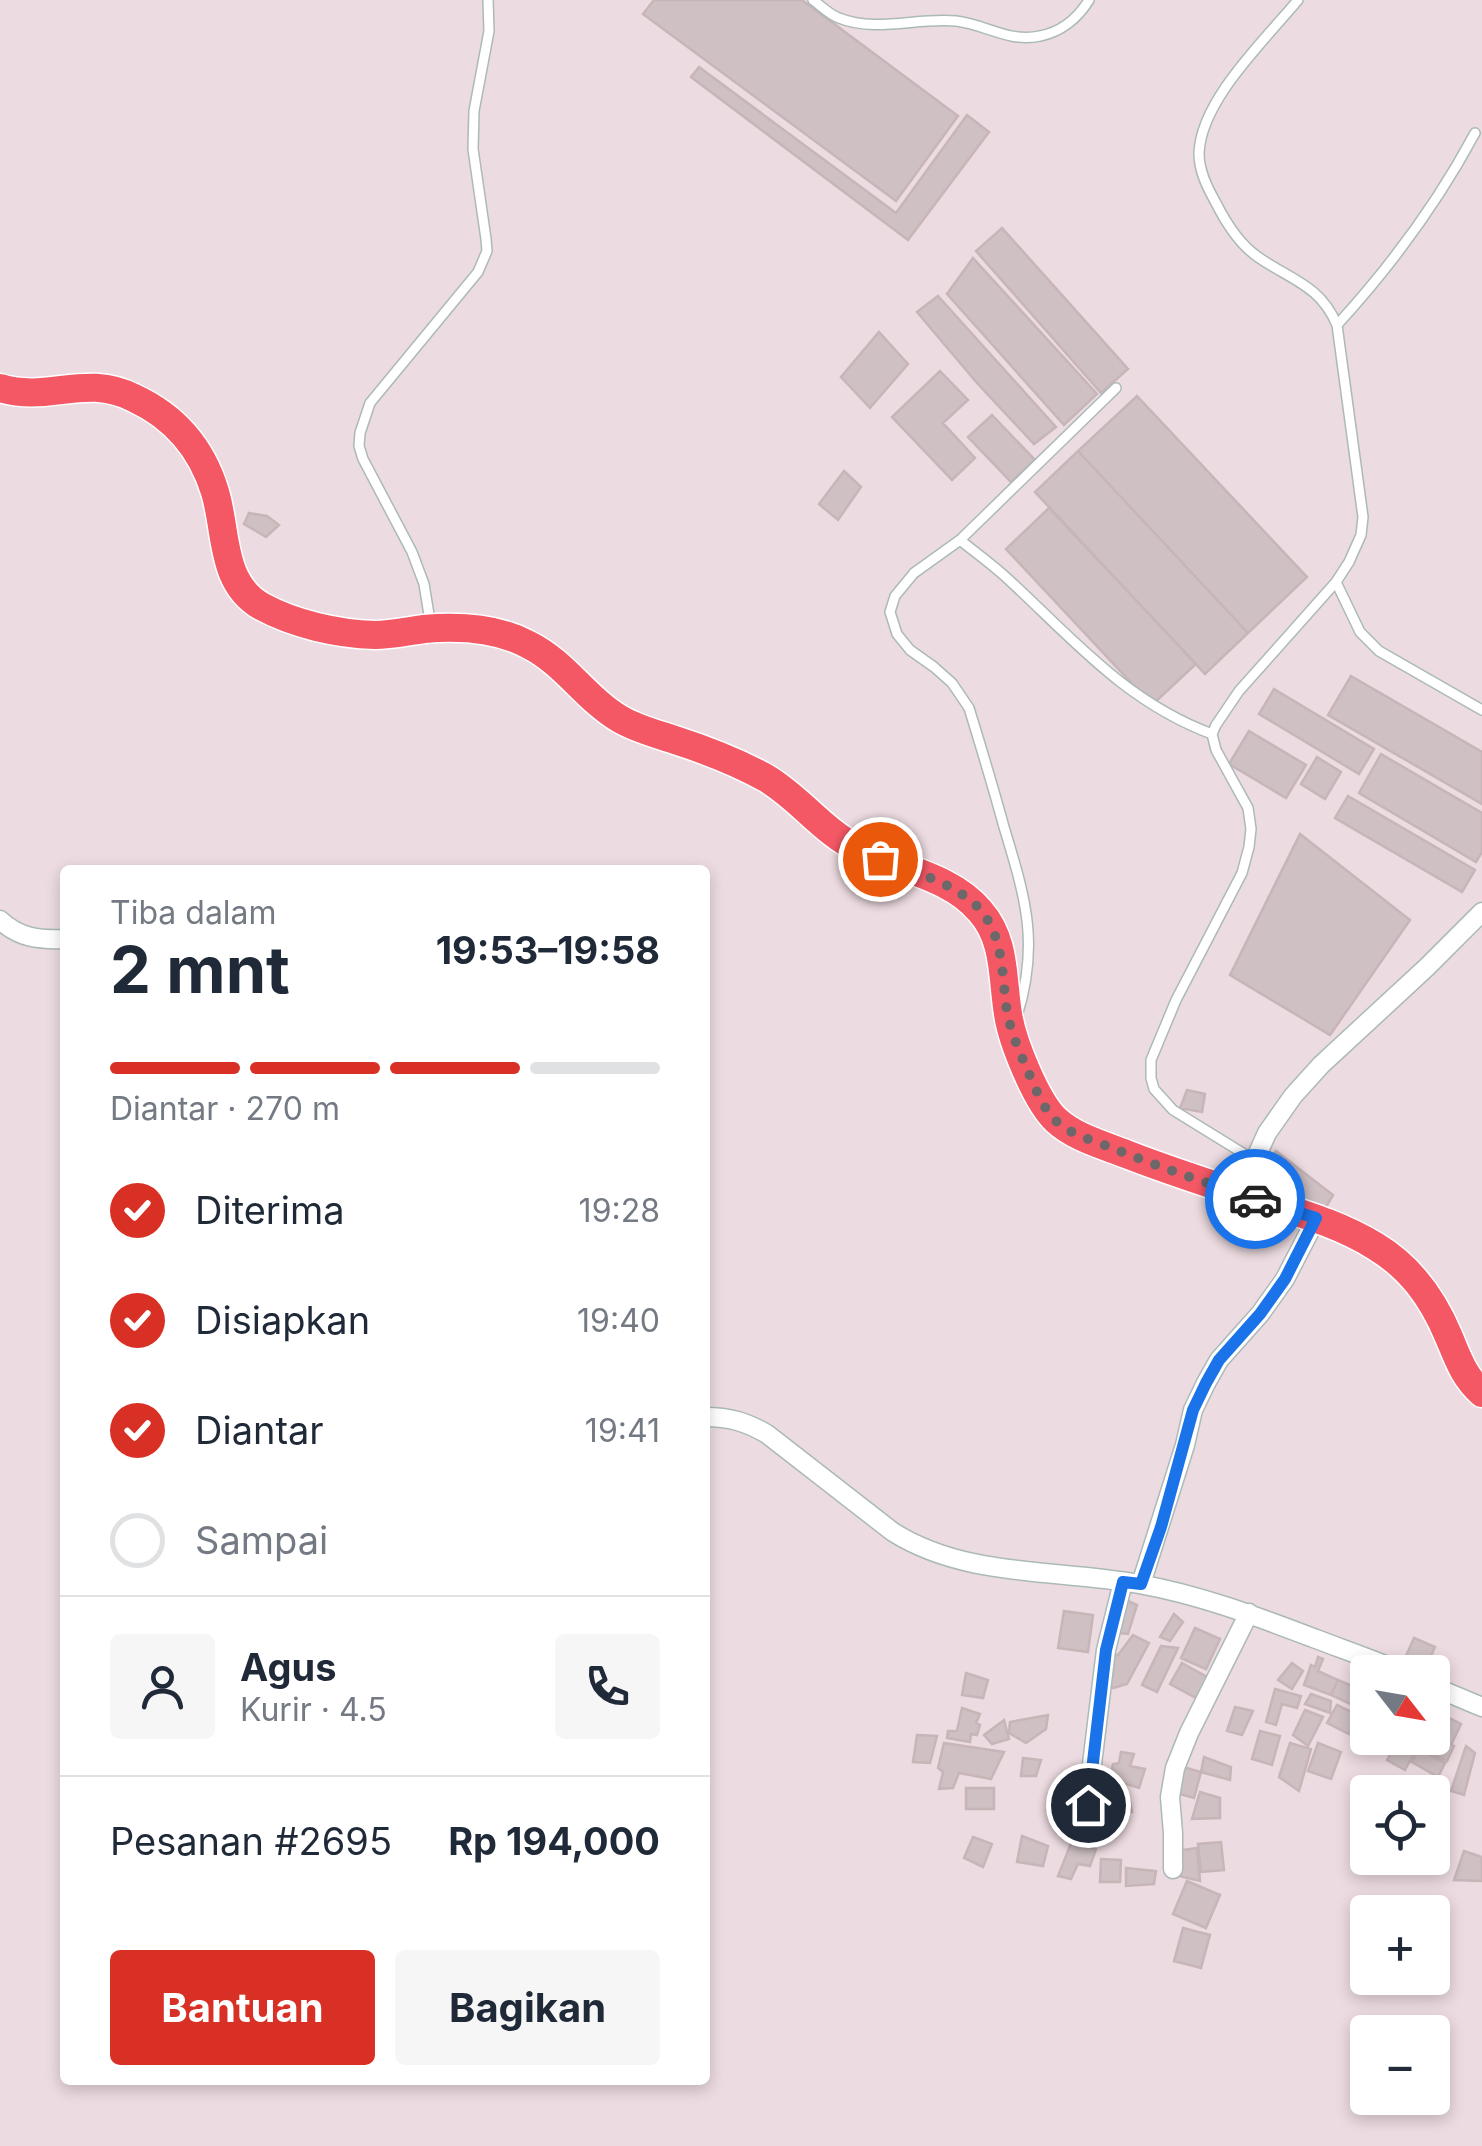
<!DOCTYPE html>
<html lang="id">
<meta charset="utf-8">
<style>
:root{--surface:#fff;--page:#f6f6f7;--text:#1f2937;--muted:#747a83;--line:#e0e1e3;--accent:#d93025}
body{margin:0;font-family:Inter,sans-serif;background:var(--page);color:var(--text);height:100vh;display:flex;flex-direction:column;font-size:38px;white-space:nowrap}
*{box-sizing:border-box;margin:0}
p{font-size:32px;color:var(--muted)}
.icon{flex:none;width:55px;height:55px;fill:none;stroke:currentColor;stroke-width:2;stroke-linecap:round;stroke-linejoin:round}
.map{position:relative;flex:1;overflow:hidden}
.details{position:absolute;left:60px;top:865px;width:650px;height:1220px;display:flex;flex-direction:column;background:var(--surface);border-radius:10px;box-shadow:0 5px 15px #0003}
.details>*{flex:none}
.needle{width:65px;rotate:121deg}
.tools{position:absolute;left:1350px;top:1655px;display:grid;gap:20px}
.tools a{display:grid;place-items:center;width:100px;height:100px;border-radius:10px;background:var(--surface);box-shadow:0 5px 15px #0003;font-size:50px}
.pin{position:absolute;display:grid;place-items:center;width:85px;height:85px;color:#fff;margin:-42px;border:5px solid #fff;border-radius:50%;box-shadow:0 2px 10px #0007}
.courier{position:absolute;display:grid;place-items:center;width:100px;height:100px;margin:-50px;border:8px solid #1a73e8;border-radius:50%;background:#fff;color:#222;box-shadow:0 2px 12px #0007}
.overview em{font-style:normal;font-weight:700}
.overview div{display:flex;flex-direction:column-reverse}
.overview{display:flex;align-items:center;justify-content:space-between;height:170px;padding:0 50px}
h1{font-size:65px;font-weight:700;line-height:75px}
.bar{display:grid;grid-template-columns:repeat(4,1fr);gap:15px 10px;align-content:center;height:120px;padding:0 50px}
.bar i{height:12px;border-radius:8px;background:var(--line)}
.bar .selected{background:var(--accent)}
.bar p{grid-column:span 4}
.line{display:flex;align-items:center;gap:25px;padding:0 50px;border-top:2px solid var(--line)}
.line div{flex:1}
.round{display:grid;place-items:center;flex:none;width:105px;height:105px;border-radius:10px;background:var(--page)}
ol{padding:0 50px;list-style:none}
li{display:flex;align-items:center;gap:30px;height:110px}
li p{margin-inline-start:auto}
li .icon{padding:10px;border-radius:50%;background:var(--accent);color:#fff;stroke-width:4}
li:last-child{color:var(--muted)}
li i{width:55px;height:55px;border:5px solid var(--line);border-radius:50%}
.cta{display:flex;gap:20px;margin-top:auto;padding:20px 50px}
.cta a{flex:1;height:115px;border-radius:10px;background:var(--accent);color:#fff;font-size:40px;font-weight:700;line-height:115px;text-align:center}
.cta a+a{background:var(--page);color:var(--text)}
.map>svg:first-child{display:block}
</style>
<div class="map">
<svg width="1482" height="2146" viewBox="0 0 1482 2146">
<rect width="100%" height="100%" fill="#ecdbe0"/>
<path fill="#cec0c3" stroke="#c7b5b8" stroke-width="2.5" d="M654,0H802L958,116L896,201L643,14Z
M699,67L896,213L967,115L989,132L908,240L691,77Z
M1002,228L1128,369L1101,393L976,251Z
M973,258L1097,394L1064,425L947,294Z
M938,296L1056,427L1034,444L977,383L917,312Z
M879,332L908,364L870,408L841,377Z
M940,371L968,400L943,423L975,458L952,480L892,417Z
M1137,396L1307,577L1248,633L1078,451Z
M992,415L1035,460L1011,482L968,437Z
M1078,451L1248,633L1205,674L1035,492Z
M844,471L861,487L838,520L819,504Z
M1049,508L1196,664L1152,705L1006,549Z
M249,513L267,516L279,525L266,537L244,524Z
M1351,676L1482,752V804L1328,715Z
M1274,689L1374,749L1359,774L1259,714Z
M1249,731L1306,765L1286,798L1229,764Z
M1381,754L1482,813V852L1476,862L1359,793Z
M1317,757L1341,772L1325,799L1301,784Z
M1348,796L1475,870L1462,892L1335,818Z
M1300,834L1410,920L1330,1035L1230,975Z
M1187,1090L1205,1094L1202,1112L1180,1108Z
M1276,1151L1333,1195L1321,1216L1256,1177Z
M1126,1600L1137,1605L1128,1634L1117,1633Z
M1064,1611L1093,1615L1088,1652L1058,1648Z
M1174,1614L1183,1622L1170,1641L1160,1637Z
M1195,1628L1220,1639L1206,1669L1181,1658Z
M1133,1635L1149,1643L1127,1684L1113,1688L1107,1683L1110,1655H1118Z
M1414,1638L1435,1647L1424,1672L1402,1665Z
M1161,1646L1178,1648L1157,1692L1142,1685Z
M1318,1657L1323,1659L1318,1671L1338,1680L1331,1695L1304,1685L1311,1665L1315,1667Z
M1182,1663L1207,1677L1196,1698L1170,1684Z
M1292,1663L1303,1671L1292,1689L1278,1680Z
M966,1673L988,1680L983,1698L962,1695Z
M1338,1680L1366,1692L1359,1708L1331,1695Z
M1275,1689L1301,1696L1297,1708L1282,1704L1276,1725L1266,1722Z
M1311,1694L1331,1701L1330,1713L1305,1704Z
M1337,1705L1358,1715L1349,1734L1327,1723Z
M1235,1707L1253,1711L1242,1735L1227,1731Z
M962,1708L980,1714L976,1723L980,1725L977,1735L971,1734L970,1742L947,1738L948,1731H957Z
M1305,1710L1323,1717L1308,1746L1293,1735Z
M1048,1715L1046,1729L1026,1743L1009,1733L1010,1722Z
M1444,1715L1461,1724L1451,1745L1439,1739L1441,1736L1447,1734V1730L1438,1726Z
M1004,1720L1009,1739L992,1744L984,1735Z
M1435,1728L1444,1732L1441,1739L1454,1746L1447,1761L1435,1755L1439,1745L1429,1741Z
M1260,1731L1280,1736L1272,1765L1252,1759Z
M917,1735L937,1736L930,1763L913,1762Z
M1400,1738H1408L1419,1743L1405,1770L1387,1760Z
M1423,1742L1434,1748L1430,1755L1445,1763L1438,1777L1412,1762Z
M944,1743L1004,1752L991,1779L959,1773L953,1788L939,1789L943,1772L938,1768Z
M1290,1743L1311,1749L1299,1791L1279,1777Z
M1318,1743L1341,1752L1331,1779L1308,1771Z
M1466,1746L1475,1753L1464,1795L1451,1791Z
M1121,1752L1134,1754L1130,1766L1145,1769L1139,1788L1110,1779L1113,1764L1119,1763Z
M1204,1757L1231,1767L1230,1780L1201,1772Z
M1023,1758L1041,1760L1036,1776H1021Z
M1183,1767L1201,1772L1194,1798L1176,1793Z
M966,1788H994V1809H966Z
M1200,1792L1220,1798V1818L1192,1819Z
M1103,1794L1129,1797L1132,1812L1109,1811Z
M1022,1836L1048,1846L1043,1866L1017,1862Z
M973,1837L992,1844L983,1867L964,1858Z
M1072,1841L1096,1849L1090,1866L1078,1864L1071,1879L1058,1876Z
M1221,1842L1224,1870L1201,1872L1198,1844Z
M1197,1848L1200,1881L1179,1876L1176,1851Z
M1464,1851L1482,1857V1881L1454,1880Z
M1101,1859L1121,1860L1120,1882H1100Z
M1126,1868L1156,1871L1154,1884L1126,1886Z
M1187,1881L1220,1895L1206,1928L1173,1914Z
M1183,1928L1210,1935L1201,1968L1174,1961Z"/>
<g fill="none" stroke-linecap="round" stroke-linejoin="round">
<defs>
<path id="lane" d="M813,0C821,6 830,15 839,18C876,33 918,17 956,21C985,24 1009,43 1040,36C1061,32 1078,18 1089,0
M1337,325C1391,266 1437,204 1475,133
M960,540C976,553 993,565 1009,580C1074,640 1126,702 1212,734
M1336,582L1360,632L1379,651L1482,710
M431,627L424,584L412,552L363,459L359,446L360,433L370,403L478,272L487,251L486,239L473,149L474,111L489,31L488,0
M1017,1016C1040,943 1025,897 1004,827C993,787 981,747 969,708L952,683L934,667L910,650L897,634L890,612L895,596L914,573L960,540L1116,388
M1254,1160L1173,1110L1154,1089L1151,1078V1060L1176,1000L1242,873L1249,847L1251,829L1248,808L1216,750L1212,734L1216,725L1239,691L1336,582L1349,562L1361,535L1363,517L1337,325C1320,285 1291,280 1258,257C1239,244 1226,223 1216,203C1207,187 1199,171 1199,153C1201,100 1265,40 1298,0"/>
<path id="street" d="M0,920C19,938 39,940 65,939
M1240,1193L1267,1133L1293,1096L1321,1065L1427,967L1482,912
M705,1417C730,1417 746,1422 767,1434L893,1532C966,1578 1057,1569 1139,1584C1201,1595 1258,1617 1316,1639C1345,1650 1374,1660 1402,1672
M1141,1584L1185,1445L1193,1410L1206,1383L1219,1360L1260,1314L1285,1279L1317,1217
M1432,1686L1482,1707
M1087,1805L1106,1650L1123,1582
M1173,1869V1833L1170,1797L1175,1768L1189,1733L1249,1613"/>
<path id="primary" d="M0,388C50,403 85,373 134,398C175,417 202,449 215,492C227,531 220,582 261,606C294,624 337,634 375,635C391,635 408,631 424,629C458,626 498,628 529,645C565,663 586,699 620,719C637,729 657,734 675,740C706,750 737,762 766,778C800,798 823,832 859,849C898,869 951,876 980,911C1006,940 1002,978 1008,1014C1012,1041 1036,1101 1056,1120C1074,1137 1103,1145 1126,1154C1172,1172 1219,1187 1266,1202C1303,1214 1341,1225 1375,1246C1410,1267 1432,1297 1448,1335C1458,1358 1463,1376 1482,1393"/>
</defs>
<use href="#lane" stroke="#abbab9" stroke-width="12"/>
<use href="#street" stroke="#abbab9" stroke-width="21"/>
<use href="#primary" stroke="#fff" stroke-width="31"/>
<use href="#lane" stroke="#fff" stroke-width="9"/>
<use href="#street" stroke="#fff" stroke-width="18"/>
<use href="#primary" stroke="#f45865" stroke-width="28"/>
</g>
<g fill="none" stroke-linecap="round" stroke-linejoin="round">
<path stroke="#6d6769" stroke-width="10" stroke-dasharray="0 18" d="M880,859C911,871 944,880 970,900C1005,928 1001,972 1007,1012C1011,1032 1019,1051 1027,1069C1035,1087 1042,1108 1057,1122C1072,1135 1094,1141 1112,1148C1159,1167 1207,1183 1255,1199"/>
<path stroke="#1a73e8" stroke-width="12" d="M1088,1805L1106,1650L1123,1582L1141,1584L1161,1527L1193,1410L1206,1383L1219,1360L1260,1314L1285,1279L1316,1218L1255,1199"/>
</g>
</svg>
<div class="tools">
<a><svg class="needle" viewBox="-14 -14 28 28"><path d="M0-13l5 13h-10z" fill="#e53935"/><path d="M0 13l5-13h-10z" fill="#747a83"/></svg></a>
<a><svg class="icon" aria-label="locate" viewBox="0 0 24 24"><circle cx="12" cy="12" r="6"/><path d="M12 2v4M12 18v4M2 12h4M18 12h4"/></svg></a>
<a>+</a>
<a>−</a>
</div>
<div class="pin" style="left:880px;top:859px;background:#ea580c"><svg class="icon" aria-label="bag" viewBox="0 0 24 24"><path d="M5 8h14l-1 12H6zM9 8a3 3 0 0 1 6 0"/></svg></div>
<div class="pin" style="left:1088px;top:1805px;background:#1f2937"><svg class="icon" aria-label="home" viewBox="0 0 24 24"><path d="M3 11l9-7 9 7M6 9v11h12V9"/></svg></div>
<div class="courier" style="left:1255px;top:1199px"><svg class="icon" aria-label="car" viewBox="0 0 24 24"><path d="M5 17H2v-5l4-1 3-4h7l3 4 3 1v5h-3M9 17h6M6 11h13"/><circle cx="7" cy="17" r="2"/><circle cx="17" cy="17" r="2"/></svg></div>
<section class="details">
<div class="overview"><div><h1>2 mnt</h1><p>Tiba dalam</p></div><em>19:53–19:58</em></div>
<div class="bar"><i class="selected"></i><i class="selected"></i><i class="selected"></i><i></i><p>Diantar · 270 m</p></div>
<ol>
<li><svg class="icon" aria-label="check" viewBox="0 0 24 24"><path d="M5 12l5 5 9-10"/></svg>Diterima<p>19:28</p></li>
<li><svg class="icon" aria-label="check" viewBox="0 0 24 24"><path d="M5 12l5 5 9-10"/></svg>Disiapkan<p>19:40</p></li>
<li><svg class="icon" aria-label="check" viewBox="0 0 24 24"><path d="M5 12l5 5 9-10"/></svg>Diantar<p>19:41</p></li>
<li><i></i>Sampai</li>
</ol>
<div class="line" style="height:180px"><a class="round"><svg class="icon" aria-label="person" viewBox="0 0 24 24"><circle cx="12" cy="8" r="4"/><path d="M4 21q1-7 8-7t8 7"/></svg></a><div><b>Agus</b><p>Kurir · 4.5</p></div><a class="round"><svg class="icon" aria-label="phone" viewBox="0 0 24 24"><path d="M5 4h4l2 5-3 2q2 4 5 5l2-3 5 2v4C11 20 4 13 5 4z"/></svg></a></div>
<div class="line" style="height:130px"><div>Pesanan #2695</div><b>Rp 194,000</b></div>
<div class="cta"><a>Bantuan</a><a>Bagikan</a></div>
</section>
</div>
